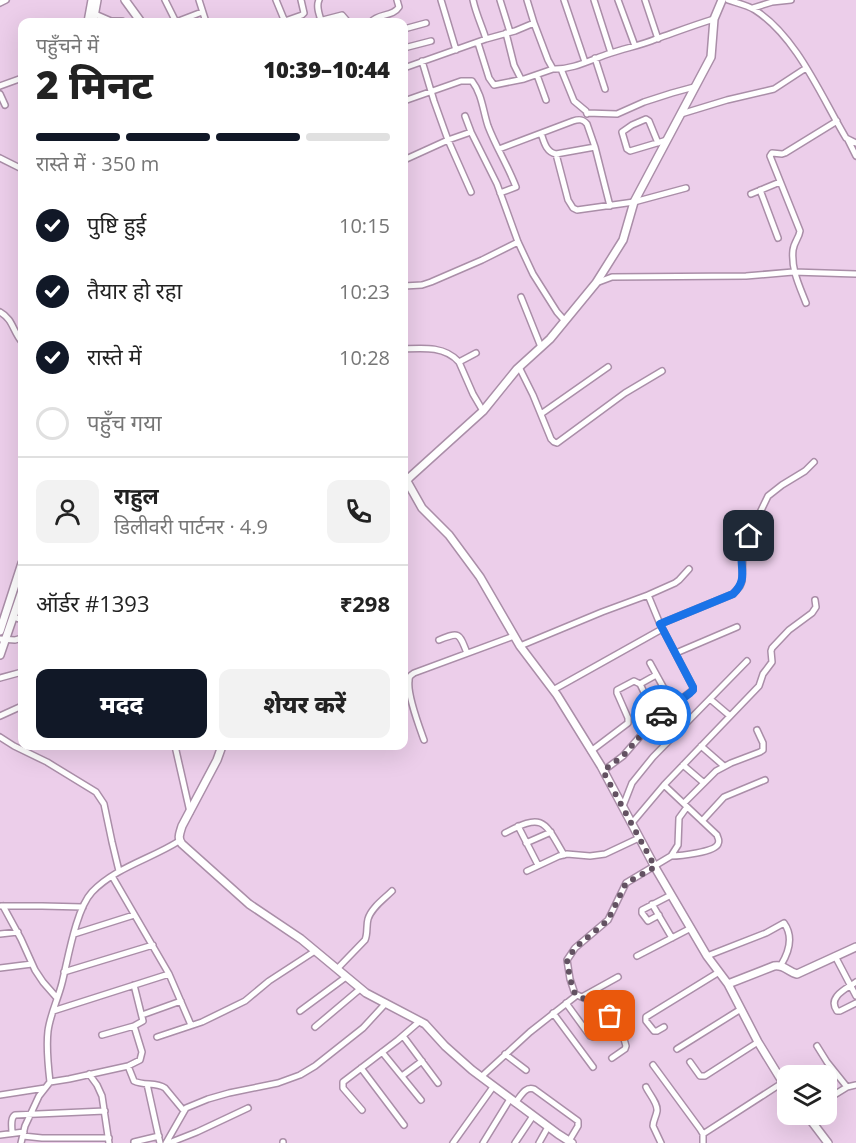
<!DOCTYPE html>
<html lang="hi">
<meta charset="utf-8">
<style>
:root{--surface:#fff;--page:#f2f2f2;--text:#222;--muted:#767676;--line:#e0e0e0;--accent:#111827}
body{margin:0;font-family:"Open Sans","Noto Sans Devanagari",sans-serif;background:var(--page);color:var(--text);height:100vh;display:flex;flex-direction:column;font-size:22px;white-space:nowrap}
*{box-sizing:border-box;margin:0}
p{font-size:20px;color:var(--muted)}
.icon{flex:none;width:33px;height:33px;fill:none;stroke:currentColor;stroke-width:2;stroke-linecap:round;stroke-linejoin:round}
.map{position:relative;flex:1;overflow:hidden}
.sheet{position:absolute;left:18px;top:18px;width:390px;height:732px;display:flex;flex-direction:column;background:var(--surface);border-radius:12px;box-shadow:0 6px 24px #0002}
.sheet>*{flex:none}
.fabs{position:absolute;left:777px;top:1065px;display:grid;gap:12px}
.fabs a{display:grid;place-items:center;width:60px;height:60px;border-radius:12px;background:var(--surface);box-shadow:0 6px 24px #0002;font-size:30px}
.pin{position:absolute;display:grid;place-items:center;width:51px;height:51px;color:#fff;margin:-26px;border-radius:12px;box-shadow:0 3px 9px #0006}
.courier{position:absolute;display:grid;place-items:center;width:60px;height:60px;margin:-30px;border:4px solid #1a73e8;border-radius:50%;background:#fff;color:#222;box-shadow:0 2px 8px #0007}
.overview em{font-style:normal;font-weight:800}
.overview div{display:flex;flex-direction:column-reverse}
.overview{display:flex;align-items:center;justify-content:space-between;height:102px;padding:0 18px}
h1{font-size:39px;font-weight:800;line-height:45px}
.bar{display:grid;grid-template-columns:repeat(4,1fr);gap:9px 6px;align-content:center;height:72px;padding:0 18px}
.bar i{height:8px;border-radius:4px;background:var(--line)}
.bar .current{background:var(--accent)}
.bar p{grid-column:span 4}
.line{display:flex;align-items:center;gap:15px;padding:0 18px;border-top:2px solid var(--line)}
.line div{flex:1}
.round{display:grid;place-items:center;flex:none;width:63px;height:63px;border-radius:12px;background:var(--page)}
ol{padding:0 18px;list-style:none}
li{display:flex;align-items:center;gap:18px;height:66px}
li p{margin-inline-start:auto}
li .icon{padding:6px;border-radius:50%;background:var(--accent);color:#fff;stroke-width:4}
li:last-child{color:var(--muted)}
li i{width:33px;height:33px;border:3px solid var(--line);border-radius:50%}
.button{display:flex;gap:12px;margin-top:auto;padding:12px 18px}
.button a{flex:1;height:69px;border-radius:12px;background:var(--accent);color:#fff;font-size:24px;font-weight:800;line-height:69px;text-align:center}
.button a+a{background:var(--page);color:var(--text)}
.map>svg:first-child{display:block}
</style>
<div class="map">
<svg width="856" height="1143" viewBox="0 0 856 1143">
<rect width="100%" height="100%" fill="#ecceea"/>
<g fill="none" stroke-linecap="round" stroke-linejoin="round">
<defs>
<path id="minor" d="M165,0L176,22
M199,0L206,22
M276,0L283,17L286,22
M319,0C316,6 319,14 321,20
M441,0L456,50
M473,0C476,14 482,26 486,39
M500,0L510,32
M527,0L534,23
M564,0L585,62
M594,0L611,53
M618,0L635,46
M645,0L658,39
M728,0C737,3 747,5 755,10C797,37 821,96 846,138L856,143
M0,3L6,0
M753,8L772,2L791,0
M95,14L111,21H122
M285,21L302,15L304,13L301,0
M176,22L202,12
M315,22L342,15L348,22
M371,22C378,13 393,17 399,7L397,0
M404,29L426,23
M506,33L514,65L521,79
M478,43L489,78L494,85L524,79L553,69
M404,48L431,41
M595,58L605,89
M422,61L434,101L448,140L471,192
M404,68L486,39L515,31L534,23L548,60L553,69C573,70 592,59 611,53C626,48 642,45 656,39C676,32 694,25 714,19
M561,69L574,101L586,111L587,114
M537,75L546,100
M0,86L22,78
M0,94L5,105
M404,101L461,81H472C482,94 483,111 488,126C496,147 508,166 516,187L500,193
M587,113L617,114L644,102L672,93L694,87
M681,114L727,100L774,89L806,68
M465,116L471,132
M541,133C544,142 546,152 556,154L595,147
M848,140L856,156
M658,143L649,121L646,119L632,125L622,132L627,149L630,151L667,140
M499,149L573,121C579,119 583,119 587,124L595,147L610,206
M556,154L568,200L573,208L577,210L634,202L686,188
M0,158L22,169
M404,160L448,140L471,132L497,184L518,242L533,274L557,312L565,321
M760,190L778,238
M751,194L780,182
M596,283L612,277L746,276L793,272L856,274
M404,286L422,285L431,282L482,260L518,242
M521,297L541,347
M806,303C799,285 791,269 793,250C794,242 799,238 800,231L770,156L772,153L782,154L785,153L837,121
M0,312C13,319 13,332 22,342
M404,349C423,348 445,346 459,362L473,394L483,411
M459,362L476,353
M519,367L533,395L551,439L554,442L557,443L625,393L662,371
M541,414L608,367
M13,617L22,620
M660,624L733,594L740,586L742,581L743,548L768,496L782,485L805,471L814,462
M0,639L15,640L22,638
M439,640C459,632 459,632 467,653
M520,646L602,612L648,595L675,583L679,580L689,569
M676,653L737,627
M650,663L673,705
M0,678L22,672
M640,684L656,675
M553,690L662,629
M710,699L730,716
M0,716L22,706
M0,737L14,746L47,762L96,792L104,804L112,842L119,871
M424,740C419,726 407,695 409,681C409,676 410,676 414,673L514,636
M175,746L190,812
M701,746L724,766
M591,751L628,723V718L617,693V690L634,681L640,684L657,719
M683,765L704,783
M603,771L623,756L650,725L668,709L693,690V687L660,624L648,595
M664,785L717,835C718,839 720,840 718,844C715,852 680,856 671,856
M684,803L716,771L731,763L760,752L763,750V743L757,730
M623,806L632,783L653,757L747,661
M702,821L724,797L765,780
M632,823L664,785L759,686L763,674L772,662L771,651L772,648L789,630L812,613L816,607L815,600
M518,826L538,865
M505,833C543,813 544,820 564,855
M526,843L551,832
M527,871L559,856L567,854L590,856L605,854L639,838
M112,876L169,974L191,1025
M652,904L672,938
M1,906H42L83,907
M3,906L21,939L35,970L43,982L57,998
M659,915L648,921L642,913V910L671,895
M0,934L18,932
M74,934L134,915
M637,956L691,928
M707,956L766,933L784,923C794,937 789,952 781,965
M835,956L856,996
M0,968L32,964
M337,969L365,940C368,933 366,926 368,919C371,908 384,899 392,891
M64,972L153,945
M856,982C846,989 827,997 837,1011H840L856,1003
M582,997L618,977
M566,1003L590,1036L593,1037L605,1032
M53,1011L169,974
M300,1011L346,977
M553,1013L593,1067
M142,1015L181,1001
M315,1027L360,989
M664,1027L657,1031H654L646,1021V1017L719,972
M102,1035L134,1026L143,1021L134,985
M403,1036L438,1083
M157,1037L202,1022L245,1001L269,981L315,951
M817,1046L827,1062L847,1087
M677,1049L741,1009
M382,1052L421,1100
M505,1054L526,1070
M612,1058L625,1049L626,1046L624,1039L607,1012L597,1004L575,994L570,979L567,960L575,948L608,920L626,883L671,856L678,845L679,818L687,807
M690,1062L700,1076H705L758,1042
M653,1065L700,1129L703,1134V1143
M128,1066L134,1081C144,1086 156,1082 165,1088L184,1111
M361,1068L404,1125
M89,1074L97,1085L102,1096L109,1143
M402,1076L422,1061
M481,1077L530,1032L577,995
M50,1082C48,1065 46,1048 48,1031C50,1015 58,999 62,983C68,959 76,909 92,892C116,867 151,859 179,841
M147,1084L160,1143
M646,1087C649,1094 658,1103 657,1111C656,1117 653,1121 653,1126L661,1143
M0,1095L45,1088
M826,1100L847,1087L856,1085
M515,1103C521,1096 525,1086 534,1089L578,1121V1126L569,1141
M362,1110L343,1088V1082L398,1040L420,1021
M12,1133C12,1127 10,1118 15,1115L105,1111
M703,1134L782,1083
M0,1135L24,1132
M23,1136L42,1138H109
M134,1142L159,1136
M283,1142V1143
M21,1143L25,1126L39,1096L50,1082L69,1079L128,1066L140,1060L142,1052L134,1026
M166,1143L186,1108L208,1099L229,1093L278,1083L300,1075L315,1066L363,1028L386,1003
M169,1143L197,1132L248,1108
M453,1143L493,1087
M483,1143L510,1099
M515,1143L533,1116
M539,1143L548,1127"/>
<path id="tertiary" d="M125,0L141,22
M88,22L92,0
M93,22L97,0
M404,476L422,508L449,535L480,577L520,646L557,695L601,766L656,869L707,956L728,984L758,1042L788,1091
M404,491L406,481L410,477L483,411L517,369L550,339L596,283L623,240L634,202L711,57L714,19L722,0
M0,631L22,563
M0,655L22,591
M222,746L217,760L182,826C180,833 177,838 182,844L249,904L301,939L366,993L425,1024L445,1046L472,1070L558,1134L572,1143
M728,984L774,966C784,964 788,972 797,974L856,947
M806,1114L828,1143"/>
</defs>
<use href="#minor" stroke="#aa8ea8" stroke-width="8"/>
<use href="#tertiary" stroke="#aa8ea8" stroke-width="10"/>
<use href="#minor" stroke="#fff" stroke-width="5"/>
<use href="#tertiary" stroke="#fff" stroke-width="7"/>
</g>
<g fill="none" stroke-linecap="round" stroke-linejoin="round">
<path stroke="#635262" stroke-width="6" stroke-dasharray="0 10.8" d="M610,1016L602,1008L575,994L570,979L567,960L575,948L608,920L626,883L655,867L603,771L623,756L650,725L661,715"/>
<path stroke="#1a73e8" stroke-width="8" d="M661,715L690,693L693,690V687L660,624L733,594C749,579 739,567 742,550C743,545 747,540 749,536"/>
</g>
</svg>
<div class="fabs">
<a><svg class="icon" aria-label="layers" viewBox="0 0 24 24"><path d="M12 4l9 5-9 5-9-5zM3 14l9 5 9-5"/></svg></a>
</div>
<div class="pin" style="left:610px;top:1016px;background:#ea580c"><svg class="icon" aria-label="bag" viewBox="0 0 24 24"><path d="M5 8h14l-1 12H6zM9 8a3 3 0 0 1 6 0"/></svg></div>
<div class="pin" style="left:749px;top:536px;background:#1f2937"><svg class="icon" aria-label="home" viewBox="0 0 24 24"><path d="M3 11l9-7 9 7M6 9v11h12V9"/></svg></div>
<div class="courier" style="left:661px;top:715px"><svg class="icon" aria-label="car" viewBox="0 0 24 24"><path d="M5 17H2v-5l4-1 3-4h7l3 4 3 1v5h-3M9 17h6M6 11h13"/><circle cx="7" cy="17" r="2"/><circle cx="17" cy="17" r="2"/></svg></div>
<section class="sheet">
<div class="overview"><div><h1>2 मिनट</h1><p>पहुँचने में</p></div><em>10:39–10:44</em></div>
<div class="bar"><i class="current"></i><i class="current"></i><i class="current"></i><i></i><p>रास्ते में · 350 m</p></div>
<ol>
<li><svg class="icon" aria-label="check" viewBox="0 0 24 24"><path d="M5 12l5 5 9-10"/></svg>पुष्टि हुई<p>10:15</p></li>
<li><svg class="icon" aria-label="check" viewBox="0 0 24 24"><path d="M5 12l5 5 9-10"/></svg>तैयार हो रहा<p>10:23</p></li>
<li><svg class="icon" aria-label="check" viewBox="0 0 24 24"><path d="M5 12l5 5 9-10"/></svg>रास्ते में<p>10:28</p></li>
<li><i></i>पहुँच गया</li>
</ol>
<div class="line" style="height:108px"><a class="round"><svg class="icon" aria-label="person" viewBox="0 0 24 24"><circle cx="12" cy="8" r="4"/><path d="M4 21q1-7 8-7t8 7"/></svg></a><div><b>राहुल</b><p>डिलीवरी पार्टनर · 4.9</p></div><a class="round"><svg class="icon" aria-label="phone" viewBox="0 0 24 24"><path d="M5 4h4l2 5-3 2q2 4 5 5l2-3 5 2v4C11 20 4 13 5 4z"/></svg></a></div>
<div class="line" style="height:78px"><div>ऑर्डर #1393</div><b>₹298</b></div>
<div class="button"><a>मदद</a><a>शेयर करें</a></div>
</section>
</div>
